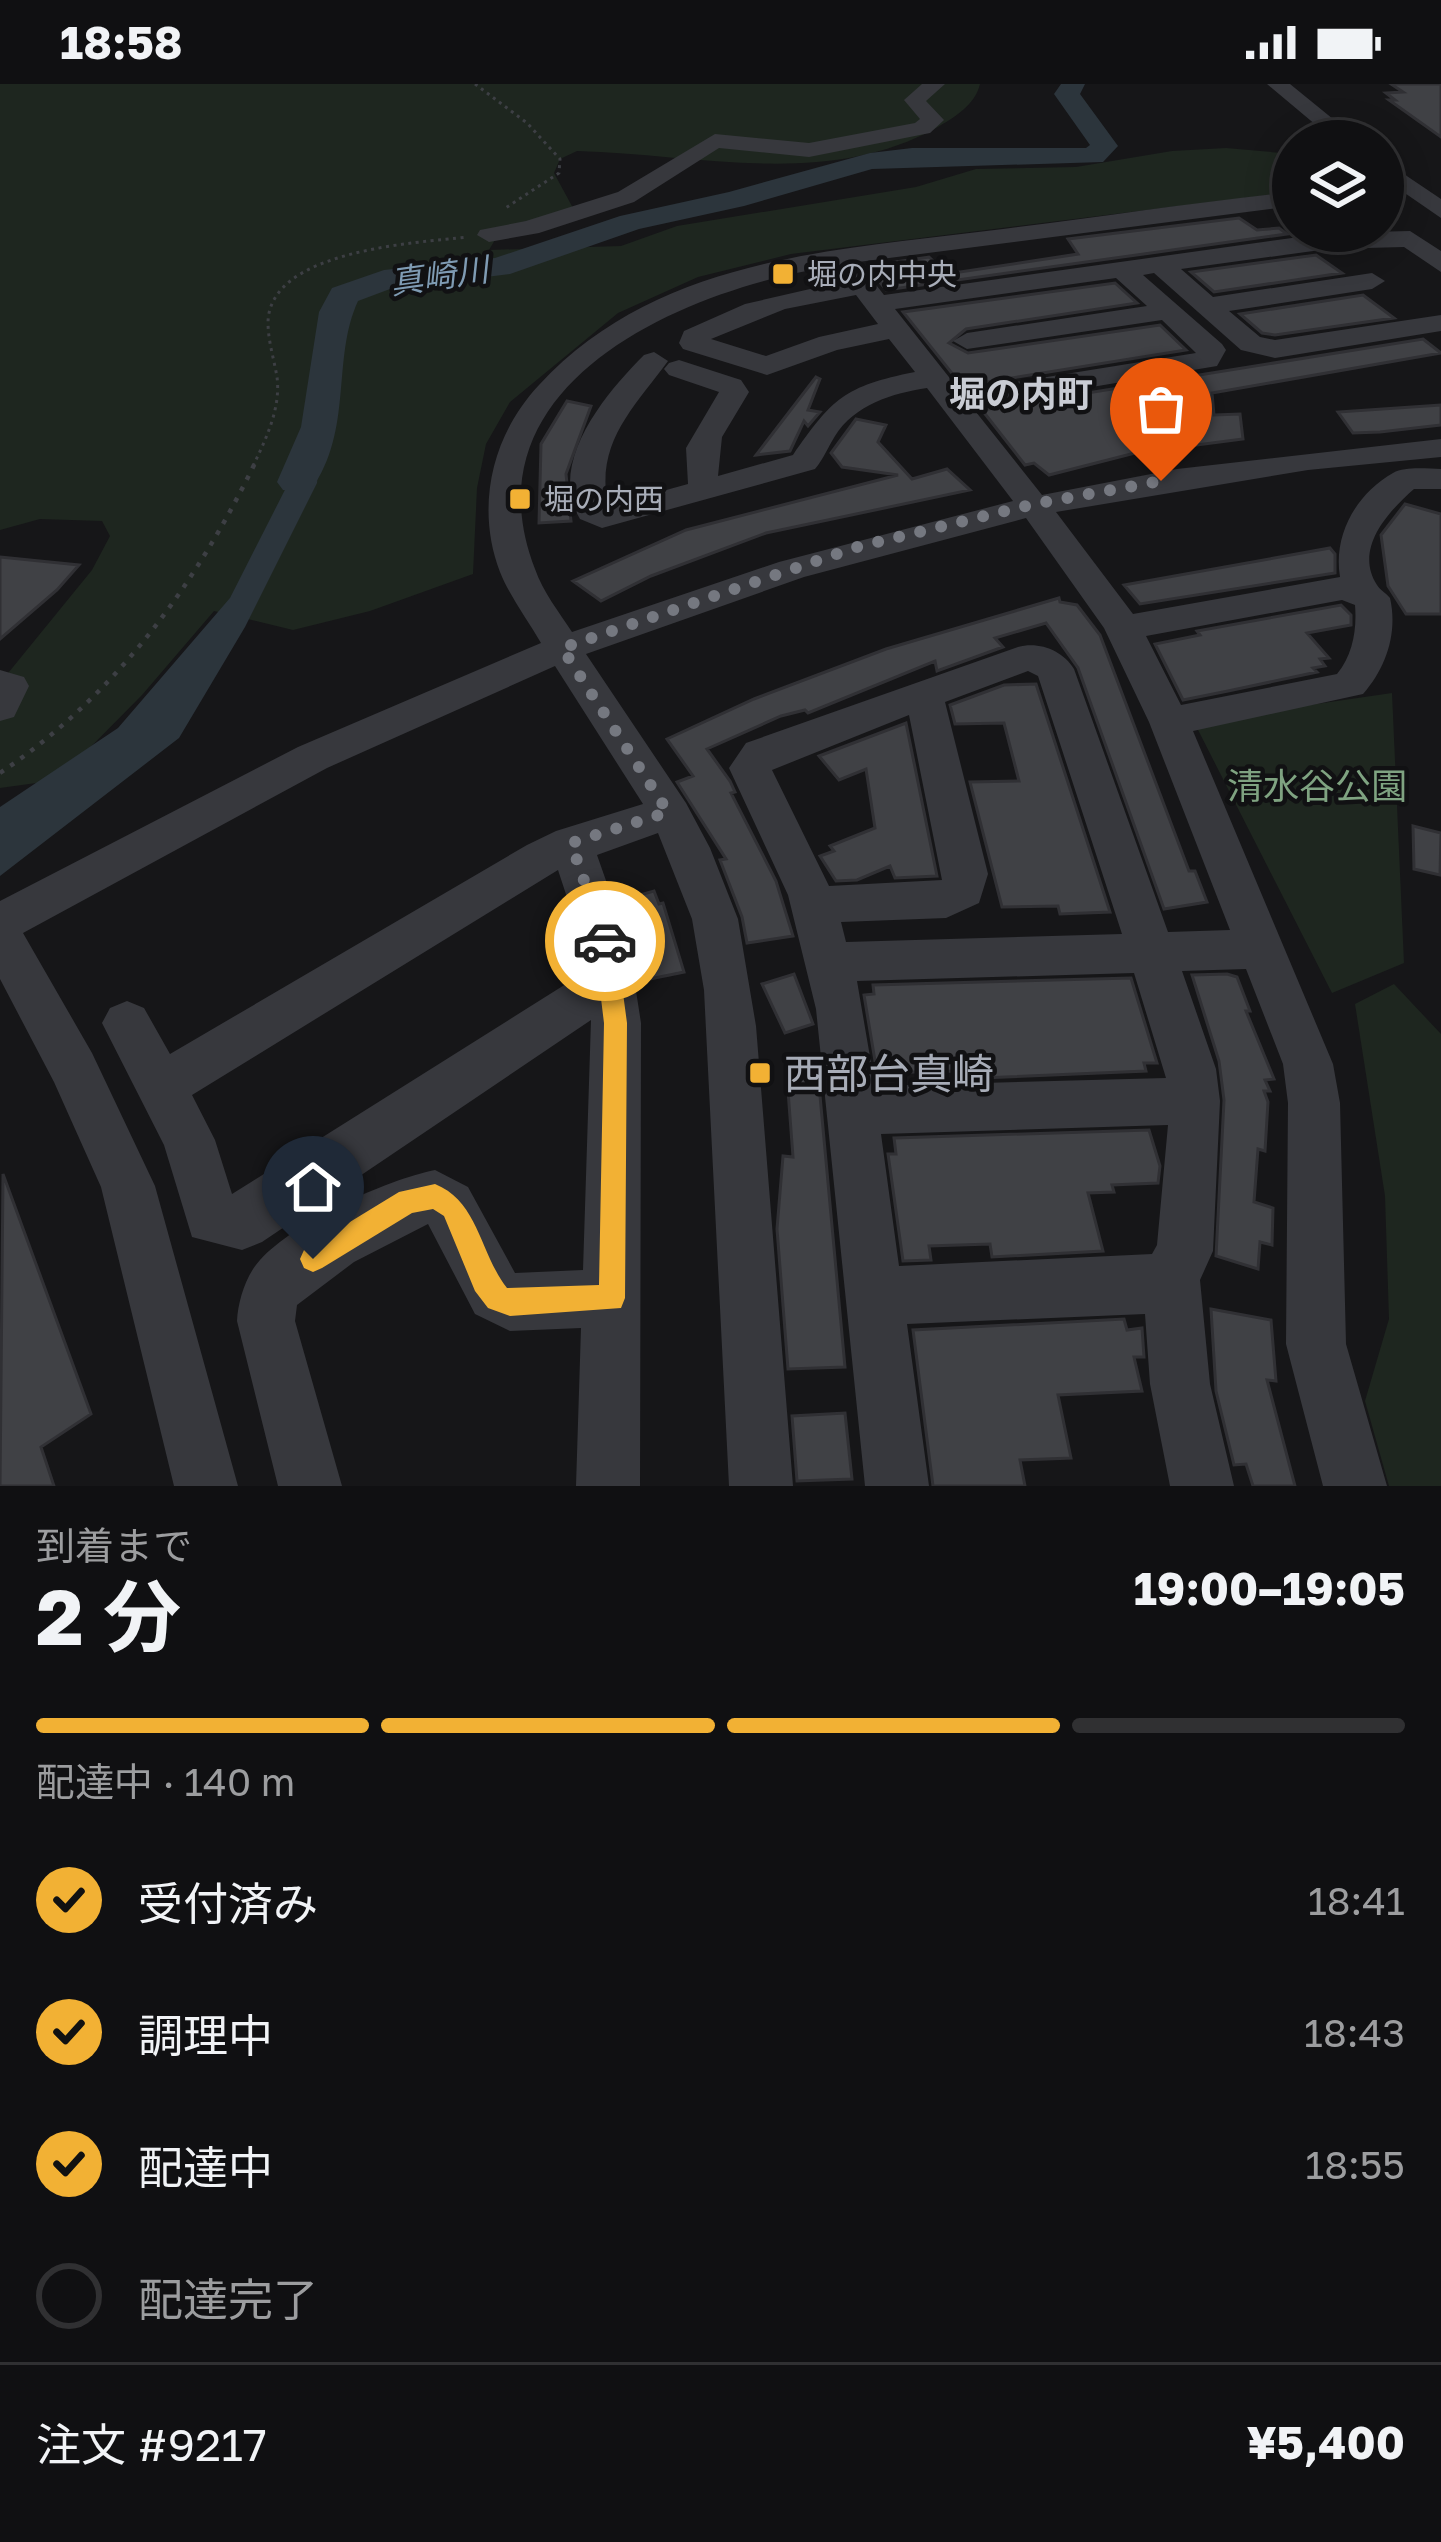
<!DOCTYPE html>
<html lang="ja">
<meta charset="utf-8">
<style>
:root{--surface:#101012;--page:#1e1e20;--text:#f1f3f6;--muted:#9c9d9f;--line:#303032;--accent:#f2b134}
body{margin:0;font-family:"Golos Text","Noto Sans JP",sans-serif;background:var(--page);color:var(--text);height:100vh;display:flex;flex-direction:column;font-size:45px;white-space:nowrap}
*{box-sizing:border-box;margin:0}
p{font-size:39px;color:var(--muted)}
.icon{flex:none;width:66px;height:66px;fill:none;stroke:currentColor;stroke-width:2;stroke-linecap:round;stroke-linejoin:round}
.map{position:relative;height:1402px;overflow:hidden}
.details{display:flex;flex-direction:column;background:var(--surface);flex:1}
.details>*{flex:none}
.fabs{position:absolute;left:1272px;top:36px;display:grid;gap:24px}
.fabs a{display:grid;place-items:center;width:132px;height:132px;border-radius:50%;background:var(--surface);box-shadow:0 6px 30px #0003,0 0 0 3px var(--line);font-size:60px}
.pin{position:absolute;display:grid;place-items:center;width:102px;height:102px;color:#fff;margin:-123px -51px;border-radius:50% 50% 50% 0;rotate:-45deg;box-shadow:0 0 12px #0007}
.pin .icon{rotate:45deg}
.courier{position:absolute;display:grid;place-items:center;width:120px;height:120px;margin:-60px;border:9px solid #f2b134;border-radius:50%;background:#fff;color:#222;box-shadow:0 3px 15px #0007}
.summary em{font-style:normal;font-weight:700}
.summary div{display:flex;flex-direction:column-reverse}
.summary{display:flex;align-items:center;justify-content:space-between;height:204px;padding:0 36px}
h1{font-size:78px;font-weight:700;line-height:90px}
.bar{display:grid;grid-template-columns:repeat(4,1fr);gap:18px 12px;align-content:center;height:144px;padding:0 36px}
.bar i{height:15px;border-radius:9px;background:var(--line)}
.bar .active{background:var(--accent)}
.bar p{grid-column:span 4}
.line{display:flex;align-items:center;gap:30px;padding:0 36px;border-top:3px solid var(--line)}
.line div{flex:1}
ol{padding:0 36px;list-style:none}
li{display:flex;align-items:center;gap:36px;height:132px}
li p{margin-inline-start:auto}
li .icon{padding:12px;border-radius:50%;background:var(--accent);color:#111;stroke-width:4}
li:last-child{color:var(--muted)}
li i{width:66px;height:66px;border:6px solid var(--line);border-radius:50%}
.status{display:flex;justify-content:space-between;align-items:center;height:84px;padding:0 60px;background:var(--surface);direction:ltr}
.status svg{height:33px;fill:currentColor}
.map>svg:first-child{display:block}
</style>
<div class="status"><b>18:58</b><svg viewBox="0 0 49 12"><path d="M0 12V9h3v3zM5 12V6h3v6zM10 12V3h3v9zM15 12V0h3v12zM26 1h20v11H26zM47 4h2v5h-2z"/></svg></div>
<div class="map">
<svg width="1441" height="1402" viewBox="0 0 1441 1402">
<rect width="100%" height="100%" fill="#161618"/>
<path fill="#1e261f" d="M0,0H980C975,21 955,33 936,44C825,105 697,70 577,67L560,75L554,89L573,124L496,154L489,166L621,162L677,142L916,103L976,85L1076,83L1172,67L1226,64L1293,70V108L791,170L698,193L618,229L510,318L486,360L477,404L473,490L370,527L293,546L214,527L142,611L58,696L0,704V599L92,486L110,452L102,437L40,435L0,446Z
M1392,609L1404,879L1332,909L1194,638Z
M1394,900L1441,950V1402H1389L1365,1317L1389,1235L1385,1112L1355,920Z"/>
<path fill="#2c353c" d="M324,329L317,399L245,543L179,654L0,792V723L118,644L230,514Z"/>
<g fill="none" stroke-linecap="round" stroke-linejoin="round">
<path fill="#2c353c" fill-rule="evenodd" d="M1061,0H1085L1080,10L1118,62L1103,78L872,85L744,122L639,145L510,190L390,205L358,217C331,276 354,345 311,406H283L277,398L301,343L319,228L332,204L384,186L495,174L620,132L729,108L870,69L912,64H1086L1090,61L1054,10Z"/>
</g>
<path fill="#404145" stroke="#303034" stroke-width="3" d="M1391,0H1441V53L1389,16H1395L1386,9L1403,8Z
M1239,134L1257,146L1279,144L1287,150L886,206L867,182L929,173L947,190L1078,170L1068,155Z
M1316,171L1342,189L1214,208L1191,188Z
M1115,199L1137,219L966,245L949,259L968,269L1160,241L1186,266L962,302L903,228Z
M1363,211L1394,234L1275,251L1262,249L1240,230Z
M1423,255L1441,269L1212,309L1214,331L1240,330L1243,355L1135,369L1049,391L1034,379L1025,381L982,326Z
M816,293L820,295L808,326L820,328L808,342L804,337L790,367L756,371Z
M567,317L591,322L566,390L571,437L539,439L541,360Z
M1441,321V341L1380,348L1353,349L1338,328Z
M856,335L886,341L878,358L912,395L947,385L970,406L766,449L651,492L601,517L573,497L686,446L898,391L842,383L831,369Z
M1405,420L1441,430V530H1406L1388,502L1381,451Z
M1330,464L1335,470V489L1140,520L1124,501Z
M0,473L79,481L57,506L0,555Z
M1059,514L1060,518L1077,521L1100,551L1189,787H1195L1207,818L1164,825L1078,584L1046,539L995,554L1003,563L937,587L935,577L808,629L805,626L781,632L707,665L730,697L735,708L731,709L776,797L793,852L747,859L742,833L720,776L726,775L677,698L693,692L667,655L754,615L886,565Z
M1341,521L1351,531V541L1307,549L1329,574L1320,575L1325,582L1313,584L1317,588L1228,607L1183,616L1155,560L1200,551L1197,547Z
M1036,600L1110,828L1060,830L1058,822L1002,823L970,698L1019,697L1004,639L955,640L950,621L1004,601Z
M906,639L937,792L895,794L890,782L857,796L836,797L820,772L834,767L830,762L875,744L866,685L839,696L819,672Z
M1413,742L1441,749L1440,791L1414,785Z
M654,807L659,820L663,819L684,888L640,897L618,817Z
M794,890L813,940L785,949L762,900Z
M1227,890L1237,893L1250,927H1246L1274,995L1265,996L1270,1007H1264L1268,1018L1265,1067L1258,1065L1254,1118L1273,1124L1272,1161L1260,1158L1258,1185L1216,1172L1224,1016L1219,977L1192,891Z
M1131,894L1157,979H1144L1146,987L957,995L955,987L877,989L864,911L874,910L873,901Z
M817,979L845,1283L788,1285L777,1145L783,1072L793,1073L786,980Z
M1149,1046L1160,1082L1158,1099L1112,1101L1114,1108L1088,1109L1103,1167L992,1173L990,1160L929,1162L931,1176L903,1177L888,1070H896L894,1054Z
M3,1090L91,1330L41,1363L54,1402H0Z
M1211,1225L1271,1236L1276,1297L1267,1296L1295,1402H1253L1246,1380L1234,1381L1216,1307Z
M1124,1235L1127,1246L1142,1244L1144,1273H1134L1142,1307L1058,1311L1071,1374L1020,1376L1025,1402H933L913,1246Z
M845,1329L852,1395L797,1397L792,1332Z"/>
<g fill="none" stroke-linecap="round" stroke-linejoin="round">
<path stroke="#3d3f44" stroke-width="3" stroke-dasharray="3 4.5" stroke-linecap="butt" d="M475,0L527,39L560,75L559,89L504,125
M253,382C266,355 281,324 277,293C274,275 268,257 268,238C270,166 415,159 467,153"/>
<path stroke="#3d3f44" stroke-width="4.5" stroke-dasharray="4.5 8" stroke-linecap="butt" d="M0,689C115,612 195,502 255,379"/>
<path fill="#37383d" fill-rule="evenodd" d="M922,0H945L926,17L944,36L930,49L809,73L719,64L634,118L539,149L489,158L477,151L480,146L526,137L618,108L715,50L809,59L915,39L920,35L904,16Z
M1267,0H1290L1360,57H1335Z
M1383,76L1441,115V134L1383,94Z
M1293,108V122L858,178L884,211L1328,149L1410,147L1441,167V188L1404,163L1328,165L1181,185L1213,213L1372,189L1385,197L1372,205L1229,227L1260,253L1275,256L1441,231V247L1275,274L1241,266L1154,189L1143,191L1222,260L1226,266L1217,282L972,323L1042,411L1177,385L1441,355V373L1308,386L1056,428L1133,530L1340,493C1333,451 1356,410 1393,389C1406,382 1427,385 1441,385V405H1414C1390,426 1353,464 1377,501C1380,506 1386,509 1390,514C1398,549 1386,584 1363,610L1193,647L1333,980L1340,1019L1346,1260L1387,1402H1323L1286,1260L1288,1019L1283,980L1246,885L1182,887L1216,985L1220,1017L1213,1167L1200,1196L1210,1300L1234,1402H1170L1150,1300L1145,1230L907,1240L929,1402H865L816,925L788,811L729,684L746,659L1018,563C1038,557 1063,566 1074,585L1168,848L1230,846L1149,638L1104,544L1026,434L804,493L586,570L686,719L710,764L738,835L756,942L793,1402H729L704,906L692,835L658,749L597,771L629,862L641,939L640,1402H576L581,1244L510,1247L475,1230L428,1140L354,1178L297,1221L295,1237L342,1402H278L237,1237C238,1217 246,1191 260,1176C295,1138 385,1096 435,1086L468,1103L515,1189L583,1186L591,936L262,1158L242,1166L192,1153L164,1061L102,939L110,924L127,917L144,924L170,970L527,761L556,747L643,720L555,582L327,684L23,849L92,969L155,1102L238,1402H174L101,1103L54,998L0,895V817L298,663L541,559C528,536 510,513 500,488C475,423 492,351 539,301C658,172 838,166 1003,145C1100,133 1196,118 1293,108ZM834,182L845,197L745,220L684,247L679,259L683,265L767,291L837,266L889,255L915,288C844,302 832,315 793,371L718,392L722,353L749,308L741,296L679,276L669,279L664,285L669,291L719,308L686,364L688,400L608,422C595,358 634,324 668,277L654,268L644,271C607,308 546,379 580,435L602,444L815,385C824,374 828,363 835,352C854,321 893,309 927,304L1013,417L779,478L572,548C559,528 543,508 535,485C462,297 689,204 834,182ZM1116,194L1147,222L967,249L953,257L967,265L1162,236L1196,269L960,307L895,225ZM856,211L878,240L819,253L766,272L711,255L785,225ZM1342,516L1355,521C1357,545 1353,571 1337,590L1181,621L1146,552ZM1028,587L1038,592L1122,850L846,858L841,838L946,834L979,819L988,790L945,618ZM909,631L942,796L829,802L772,686ZM558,786L583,862L585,888L232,1110L215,1056L192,1011ZM1134,889L1166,994L875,1002L857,897ZM1168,1041L1157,1161L1152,1170L899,1182L881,1050Z
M0,586L24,593L29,602L14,633L0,637Z"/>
</g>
<path fill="#f2b134" d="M605,848L616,857L627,939L625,1214L621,1224L510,1232L488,1224L475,1207L444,1132L433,1125L412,1129L322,1184L313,1188L304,1184L300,1175L304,1166L399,1108L435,1100C479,1118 479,1168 507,1204L599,1201L604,939L594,857Z"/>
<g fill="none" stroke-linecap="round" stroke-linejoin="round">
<path stroke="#757880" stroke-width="12" stroke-dasharray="0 21.6" d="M605,857L571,759L668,728L562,564L857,463L1034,420L1161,397"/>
</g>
<g fill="#f2b134" stroke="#111113" stroke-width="4.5">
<rect x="771" y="178" width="24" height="24" rx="6"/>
<rect x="508" y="403" width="24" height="24" rx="6"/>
<rect x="748" y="977" width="24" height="24" rx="6"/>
</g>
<g text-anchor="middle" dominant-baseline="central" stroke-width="9" stroke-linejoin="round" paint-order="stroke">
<g font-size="30" fill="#a8adb8" stroke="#111113" text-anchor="start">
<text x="807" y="190">堀の内中央</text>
<text x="544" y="415">堀の内西</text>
</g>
<g font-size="33" font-style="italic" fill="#7f9bb3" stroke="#111113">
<text transform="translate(439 191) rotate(-8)">真崎川</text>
</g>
<g font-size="36" font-weight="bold" fill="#c9ccd4" stroke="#111113">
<text x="1021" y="309">堀の内町</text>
</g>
<g font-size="36" fill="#7fa381" stroke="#111113">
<text x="1317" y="701">清水谷公園</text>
</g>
<g font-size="42" fill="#a8adb8" stroke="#111113" text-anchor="start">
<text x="784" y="989">西部台真崎</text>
</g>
</g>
</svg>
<div class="fabs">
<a><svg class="icon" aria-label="layers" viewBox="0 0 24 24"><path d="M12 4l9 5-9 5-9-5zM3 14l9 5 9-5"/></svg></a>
</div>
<div class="pin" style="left:1161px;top:397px;background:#ea580c"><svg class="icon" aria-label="bag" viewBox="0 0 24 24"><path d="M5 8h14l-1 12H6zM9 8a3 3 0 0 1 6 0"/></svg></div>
<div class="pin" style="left:313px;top:1175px;background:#1f2937"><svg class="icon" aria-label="home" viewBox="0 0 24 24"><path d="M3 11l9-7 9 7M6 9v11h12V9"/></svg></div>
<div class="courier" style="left:605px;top:857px"><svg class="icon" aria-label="car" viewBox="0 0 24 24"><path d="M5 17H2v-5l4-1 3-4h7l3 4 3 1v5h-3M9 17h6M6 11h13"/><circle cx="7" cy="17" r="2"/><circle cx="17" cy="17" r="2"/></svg></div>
</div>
<section class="details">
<div class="summary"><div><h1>2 分</h1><p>到着まで</p></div><em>19:00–19:05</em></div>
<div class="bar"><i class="active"></i><i class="active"></i><i class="active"></i><i></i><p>配達中 · 140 m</p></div>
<ol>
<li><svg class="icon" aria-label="check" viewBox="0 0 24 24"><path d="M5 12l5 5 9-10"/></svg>受付済み<p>18:41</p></li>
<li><svg class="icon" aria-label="check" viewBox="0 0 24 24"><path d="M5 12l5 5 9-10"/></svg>調理中<p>18:43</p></li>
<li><svg class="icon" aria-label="check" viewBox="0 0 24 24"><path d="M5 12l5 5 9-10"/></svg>配達中<p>18:55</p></li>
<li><i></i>配達完了</li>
</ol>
<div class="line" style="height:156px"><div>注文 #9217</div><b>¥5,400</b></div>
</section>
